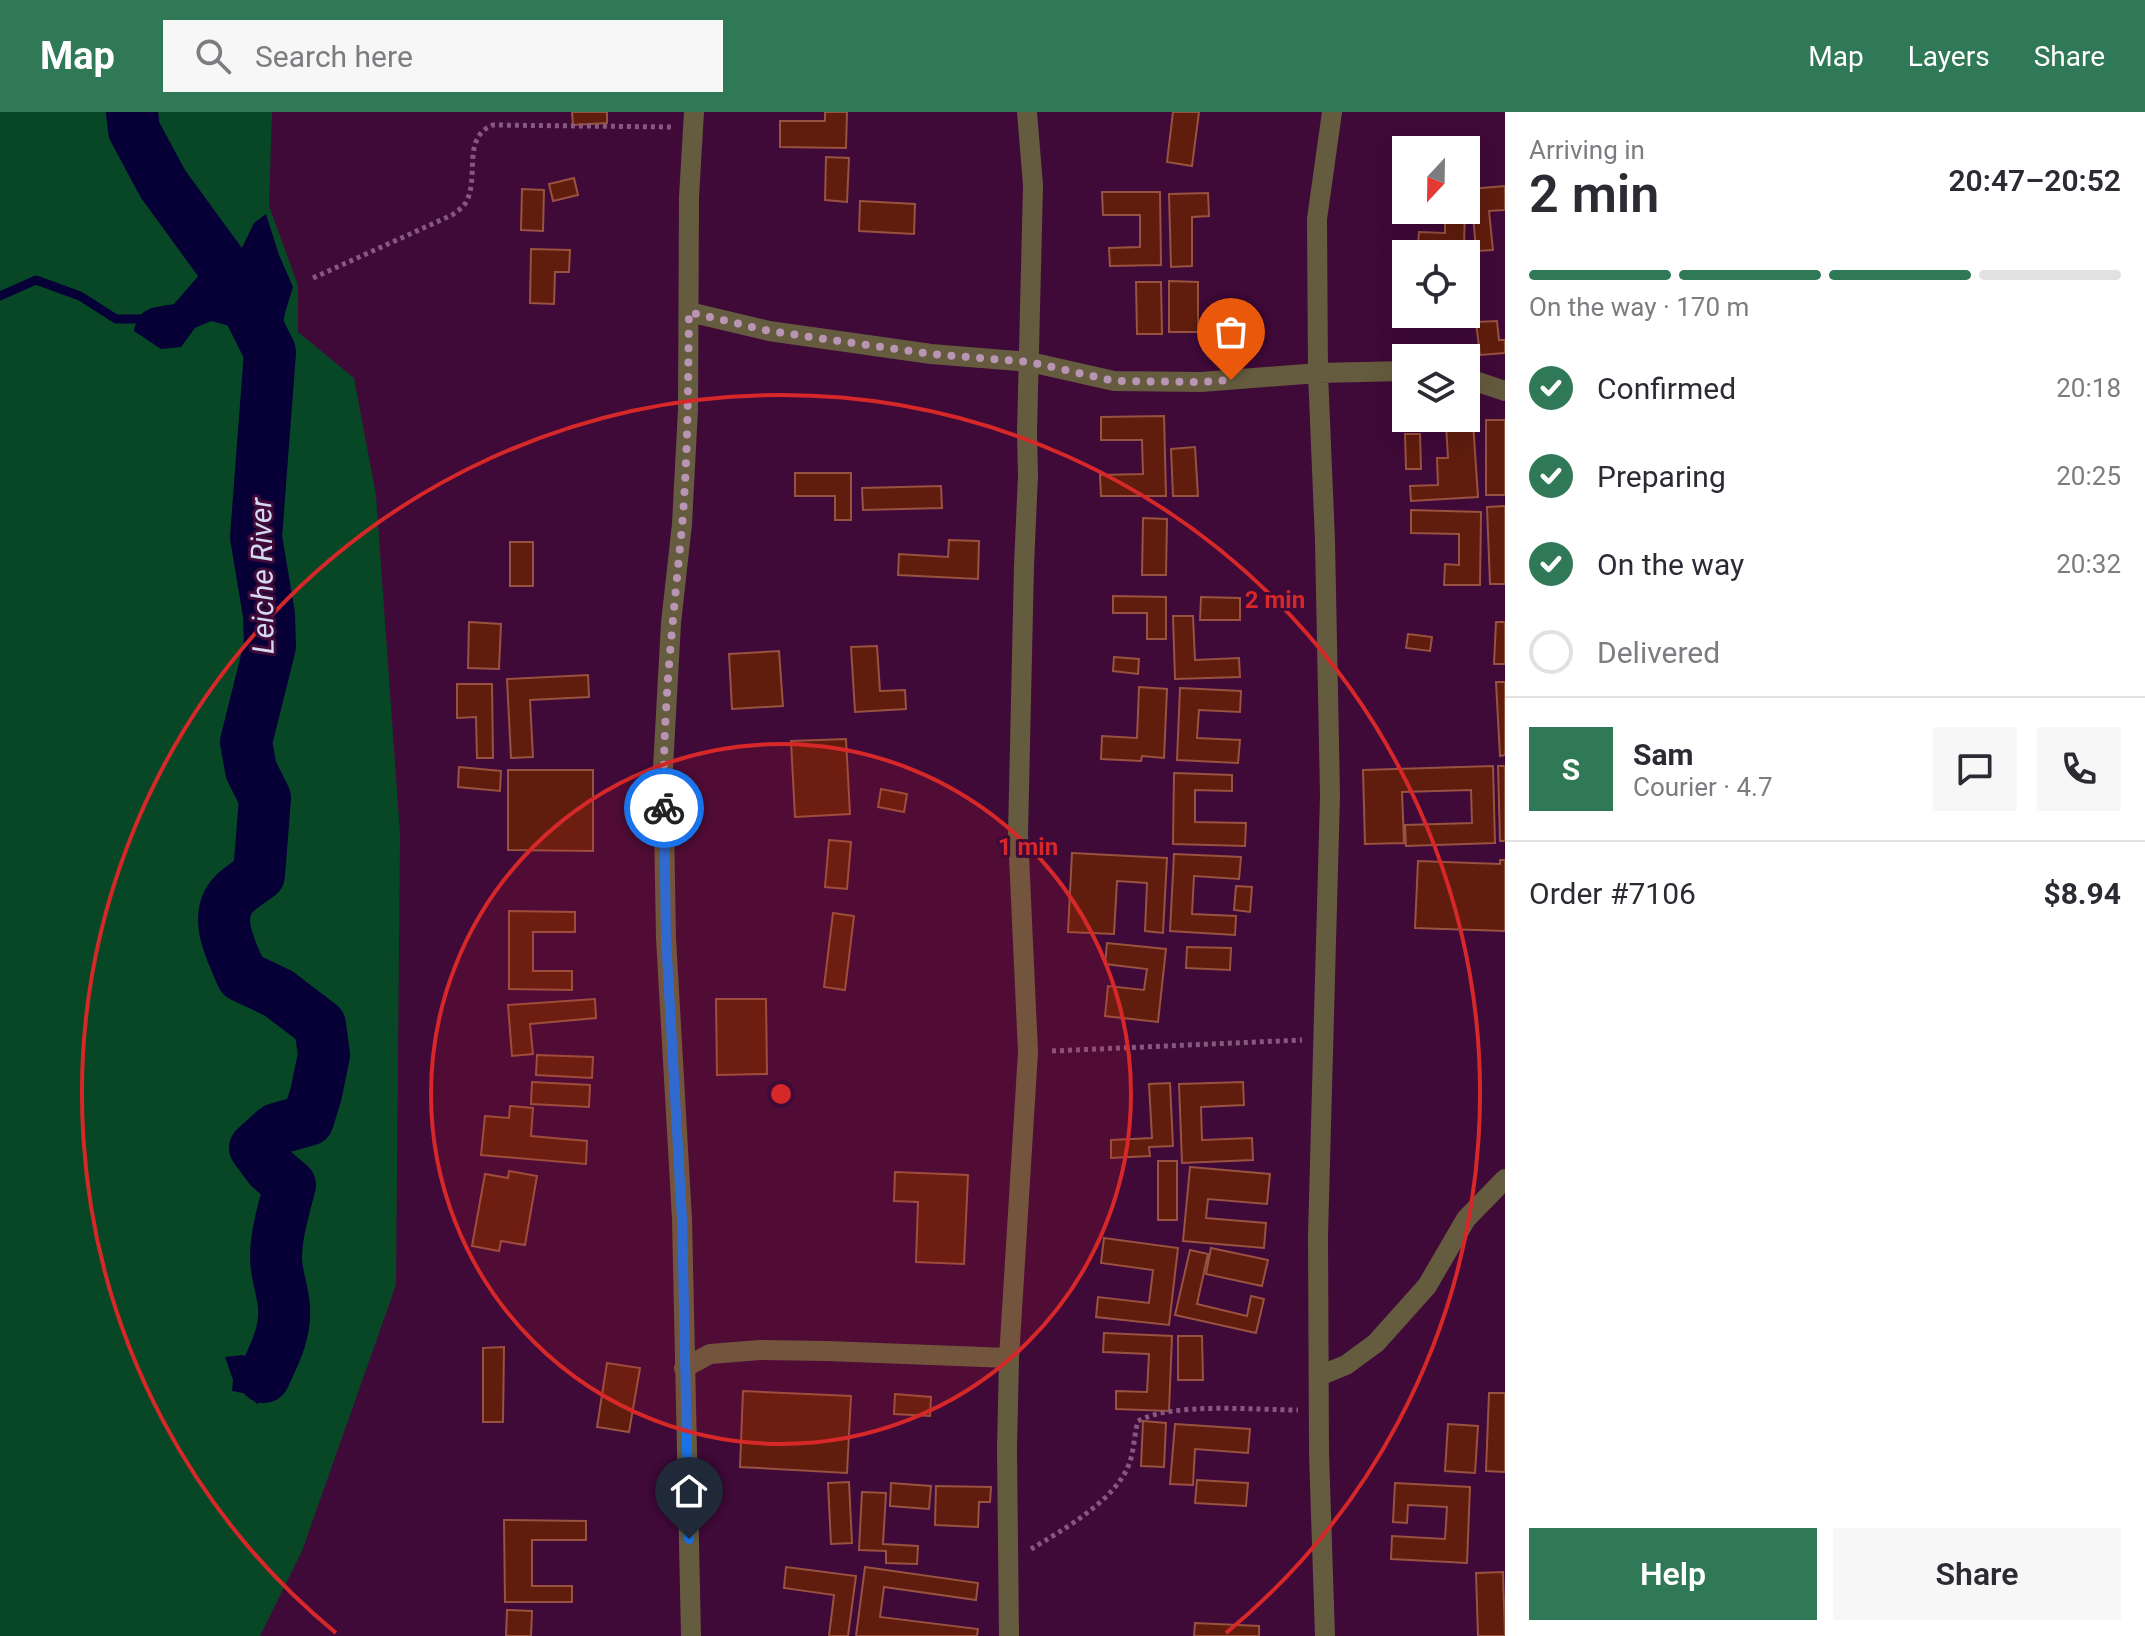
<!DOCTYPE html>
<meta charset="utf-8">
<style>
:root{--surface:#fff;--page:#f7f7f7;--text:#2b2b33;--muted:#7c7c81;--line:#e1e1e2;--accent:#307956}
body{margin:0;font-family:Roboto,sans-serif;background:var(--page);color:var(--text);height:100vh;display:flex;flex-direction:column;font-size:30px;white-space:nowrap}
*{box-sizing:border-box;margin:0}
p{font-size:26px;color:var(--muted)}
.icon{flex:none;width:44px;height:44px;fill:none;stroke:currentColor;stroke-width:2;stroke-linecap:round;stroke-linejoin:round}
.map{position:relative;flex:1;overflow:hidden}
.details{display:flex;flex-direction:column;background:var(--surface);width:640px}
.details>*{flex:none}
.needle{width:52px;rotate:202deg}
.fabs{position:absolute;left:1392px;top:24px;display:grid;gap:16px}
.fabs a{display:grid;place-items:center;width:88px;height:88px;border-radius:0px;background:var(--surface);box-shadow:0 8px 32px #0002;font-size:40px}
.pin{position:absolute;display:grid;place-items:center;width:68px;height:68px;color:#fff;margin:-82px -34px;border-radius:50% 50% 50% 0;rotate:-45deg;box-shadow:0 0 8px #0007}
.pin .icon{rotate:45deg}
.courier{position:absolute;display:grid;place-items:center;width:80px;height:80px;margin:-40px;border:6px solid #1a73e8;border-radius:50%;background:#fff;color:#222;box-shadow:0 2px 10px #0007}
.summary em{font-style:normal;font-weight:600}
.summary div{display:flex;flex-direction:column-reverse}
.summary{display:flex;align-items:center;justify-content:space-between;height:136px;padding:0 24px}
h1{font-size:52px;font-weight:600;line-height:60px}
.bar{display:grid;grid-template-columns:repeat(4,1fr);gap:12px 8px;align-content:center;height:96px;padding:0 24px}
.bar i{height:10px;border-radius:6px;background:var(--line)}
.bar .active{background:var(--accent)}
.bar p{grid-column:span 4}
.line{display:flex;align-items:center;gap:20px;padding:0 24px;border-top:2px solid var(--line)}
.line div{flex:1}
.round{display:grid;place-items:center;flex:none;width:84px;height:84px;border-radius:0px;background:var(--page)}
ol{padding:0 24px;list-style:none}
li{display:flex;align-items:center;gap:24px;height:88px}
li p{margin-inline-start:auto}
li .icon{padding:8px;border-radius:50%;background:var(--accent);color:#fff;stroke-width:4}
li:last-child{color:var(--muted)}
li i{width:44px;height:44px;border:4px solid var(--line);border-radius:50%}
.action{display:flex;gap:16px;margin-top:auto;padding:16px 24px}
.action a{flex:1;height:92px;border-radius:0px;background:var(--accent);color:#fff;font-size:32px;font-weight:600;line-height:92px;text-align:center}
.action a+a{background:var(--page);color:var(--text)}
header{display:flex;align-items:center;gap:48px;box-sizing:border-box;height:112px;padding:0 40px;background:var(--accent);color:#fff}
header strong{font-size:38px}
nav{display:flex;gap:44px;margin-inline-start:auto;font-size:28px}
.search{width:560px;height:72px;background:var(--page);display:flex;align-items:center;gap:20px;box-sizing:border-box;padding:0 28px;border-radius:0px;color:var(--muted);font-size:30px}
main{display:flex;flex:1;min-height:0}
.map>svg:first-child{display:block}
</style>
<header>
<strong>Map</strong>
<div class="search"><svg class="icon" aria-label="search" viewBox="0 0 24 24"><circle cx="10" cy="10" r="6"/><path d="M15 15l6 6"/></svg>Search here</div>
<nav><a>Map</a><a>Layers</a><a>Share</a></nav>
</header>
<main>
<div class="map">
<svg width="1505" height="1524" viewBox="0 0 1505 1524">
<rect width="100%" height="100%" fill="#3f0938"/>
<path fill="#084726" d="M0,0H272L269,94L298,173V220L354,266L376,383L400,721L396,1173L302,1439L260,1524H0Z"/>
<path fill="#060037" d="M266,102L279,143L293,175L285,201L273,275L258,274L251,233L238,216L211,209L195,216L181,235L161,237L134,219C139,194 153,196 174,192L213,147L225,148L238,144L254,111Z
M243,1243L253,1248L258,1244L288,1243L287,1266L257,1292L248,1282L232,1279L233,1268L225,1245Z"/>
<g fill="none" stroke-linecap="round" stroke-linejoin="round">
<path stroke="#060037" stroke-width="9" d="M0,184L36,168L80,184L116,207H148"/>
<path stroke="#060037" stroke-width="52" d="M132,0L134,18L163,72L236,172L270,240L256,425L269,503L270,534L246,630L251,658L265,686L259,763C251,769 241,775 234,782C212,805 232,840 242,864L278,881L320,913L324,943L316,982L308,1008L276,1017L255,1036L270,1056L290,1073C284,1096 276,1122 276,1146C276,1162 283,1179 284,1195C286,1221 274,1243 264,1265"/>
</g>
<path fill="#601d0d" stroke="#995140" stroke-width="2" d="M572,0H607V11L573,13Z
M825,0H847L846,36L780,35V9H825Z
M1173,0H1199L1192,54L1167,50Z
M826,45L849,46L847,90L825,88Z
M574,66L578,83L553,89L549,72Z
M1505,74V98L1489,99L1493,138L1476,139L1471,77Z
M522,77L544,78L543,119L521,118Z
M1102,80H1160L1161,153L1110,154L1109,136L1140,135V103H1103Z
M1208,81L1209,104L1192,105V154L1171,155L1169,82Z
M860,89L915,92L914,122L859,119Z
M1412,98H1465L1464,133L1418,132L1419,120L1445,121V104L1412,103Z
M531,137L570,138L569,160H555L554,192L530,191Z
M1169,169L1198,170V220H1169Z
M1136,170H1161L1162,222H1137Z
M1497,209L1499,228H1505V241L1480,243L1476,210Z
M1164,304L1166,384H1101L1100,363L1143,362L1142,328H1101V305Z
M1486,308H1505V383H1486Z
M1473,310L1478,385L1411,389L1410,374L1438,373L1437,346H1448L1446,312Z
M1405,322H1420L1421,357H1406Z
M1195,335L1198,384H1173L1171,337Z
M795,361H851V408H835V384H795Z
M941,374L942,396L863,398L862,376Z
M1505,394V472H1490L1487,395Z
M1411,398L1481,400L1480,473H1444L1445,452L1459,453V422L1411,421Z
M1143,406L1167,407L1166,463H1142Z
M949,428L979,429L978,467L898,463L899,442L948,445Z
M510,430H533V474H510Z
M1113,484L1166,485V527H1147V501H1113Z
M1201,485L1240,486V508H1200Z
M1173,504H1193L1195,548L1239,546L1240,565L1175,567Z
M469,510L501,512L499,557L468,556Z
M1496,510H1505V552H1494Z
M1408,522L1432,525L1430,539L1406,536Z
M877,534L880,579L905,578L906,597L855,600L851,535Z
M779,539L783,594L732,597L729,542Z
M1114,545L1139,547L1138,562L1113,559Z
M588,563L589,585L530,588L533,645L511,646L507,567Z
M1496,570H1505V643L1500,644Z
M457,572H492L493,646H477L476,605L457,606Z
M1139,575L1167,577L1164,646L1142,644L1141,649L1101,647L1102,624L1137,626Z
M1180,576L1241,579L1240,600L1199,598L1197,626L1240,628L1238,651L1177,648Z
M846,627L850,702L795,705L791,629Z
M1493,654L1495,731L1406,734L1405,713L1472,711L1471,678L1402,680L1404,731L1365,732L1363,658Z
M1498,654H1505V729H1500Z
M459,655L501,659L500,679L458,675Z
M508,658H593V739L508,738Z
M1174,661L1232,663V679L1195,678V710L1246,711L1245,734L1173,732Z
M881,677L907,682L904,700L878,695Z
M829,728L851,730L847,777L825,775Z
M1072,741L1167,746L1163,821L1145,819L1147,771L1117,769L1114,822L1068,820Z
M1174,742L1241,745L1239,767L1194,764L1192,802L1236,804L1235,823L1170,819Z
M1500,748H1505V819L1415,816L1418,749L1500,752Z
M1236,774L1252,775L1250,800L1234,798Z
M509,799L575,800V820H533V859H572V878L509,877Z
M833,801L854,804L845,878L824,875Z
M1107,831L1166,837L1158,910L1105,904L1108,874L1144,878L1147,857L1105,852Z
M1187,835L1231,836L1230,858L1186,856Z
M595,887L596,906L530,912L533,942L512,944L508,893Z
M716,887H766L767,962L717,963Z
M537,943L593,945L592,966L536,963Z
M532,970L590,973L589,995L531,992Z
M1243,970L1244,993L1201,995L1202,1028L1252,1026L1253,1048L1182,1051L1179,972Z
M1170,971L1173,1034L1149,1035L1150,1044L1111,1046V1028L1152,1026L1149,972Z
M510,994L533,996L531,1024L587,1029L586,1052L481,1043L485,1004L509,1006Z
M1158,1049H1177V1108H1158Z
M1190,1055L1270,1062L1267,1092L1208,1087L1206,1106L1266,1111L1264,1136L1183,1129Z
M509,1059L537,1064L525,1133L501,1129L499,1139L472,1134L485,1062L508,1066Z
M895,1060L968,1063L964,1152L916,1150L918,1090L894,1089Z
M1104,1126L1178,1136L1169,1213L1096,1205L1098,1185L1149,1191L1153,1158L1101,1151Z
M1211,1136L1268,1148L1262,1174L1206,1162Z
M1190,1138L1208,1142L1197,1192L1247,1204L1251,1184L1264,1187L1256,1221L1175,1203Z
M1104,1221L1172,1224L1169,1299L1116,1297V1279L1147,1280L1149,1242L1103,1240Z
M1178,1224H1202L1203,1268H1178Z
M504,1235L503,1310H483V1236Z
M607,1251L640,1256L629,1320L597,1315Z
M743,1279L851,1284L847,1361L740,1355Z
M1489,1281H1505V1360L1486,1359Z
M895,1282L931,1285L930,1304L894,1302Z
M1143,1309L1166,1311L1164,1355L1141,1354Z
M1175,1312L1250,1317L1248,1341L1195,1337L1193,1373L1170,1372Z
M1448,1312L1478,1314L1475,1361L1445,1359Z
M1197,1368L1248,1371L1246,1394L1195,1391Z
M849,1370L852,1431L831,1432L828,1371Z
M891,1371L931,1374L929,1397L890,1394Z
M1395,1371L1470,1375L1467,1451L1391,1447L1392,1424L1445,1427L1447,1395L1408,1393L1407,1411L1393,1410Z
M936,1374L991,1375L990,1390H979L978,1415L935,1413Z
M862,1380L886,1381L883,1432L918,1434L917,1452L886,1451V1439L859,1438Z
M504,1408L586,1409V1428H532V1474H572V1490H505Z
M786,1455L856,1464L848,1524H829L834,1483L784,1476Z
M865,1455L978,1471L976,1488L884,1475L880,1505L978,1517L977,1524H856Z
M1503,1460L1505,1524H1478L1476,1461Z
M507,1498L532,1499L531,1524H506Z
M1195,1511L1259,1514V1524H1194Z"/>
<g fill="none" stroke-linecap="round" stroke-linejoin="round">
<path stroke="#85597e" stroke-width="5" stroke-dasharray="4 4" stroke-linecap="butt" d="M313,166L452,103C457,99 463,96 466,90C480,66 461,25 493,13L672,15
M1052,939L1302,928
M1031,1437C1063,1418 1116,1388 1129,1352C1134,1340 1134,1323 1138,1309C1172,1290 1256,1298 1298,1298"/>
<path stroke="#655c3f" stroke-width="20" d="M689,200L769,219L931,242L1030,250L1114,269L1201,270L1318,261L1406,259
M1466,266L1505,279
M684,1256L710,1242L760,1238L827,1239L1009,1246
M1319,1264L1346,1253L1376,1231L1427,1174L1466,1107L1505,1067
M691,1524L682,1107L666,826L663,656L671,511L682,412L688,297L689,85L694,0
M1009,1524L1007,1337L1009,1246L1028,940L1018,722L1024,454L1028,363L1027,321L1033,73L1027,0
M1325,1524L1319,1341L1318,1124L1330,683L1325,429L1318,261L1317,107L1332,0"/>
</g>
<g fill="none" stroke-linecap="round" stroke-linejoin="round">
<path stroke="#b995b3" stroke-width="8" stroke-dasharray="0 14.4" d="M664,696C662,602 673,508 682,415C688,344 688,272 689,200L769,219L931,242L1030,250L1114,269L1201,270L1231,268"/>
<path stroke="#1a73e8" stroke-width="10" d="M664,696L666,826L682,1107L689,1427"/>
</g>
<circle cx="781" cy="982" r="350" fill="#d62828" fill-opacity=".12"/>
<g fill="none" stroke="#d62828" stroke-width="4">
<circle cx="781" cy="982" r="350"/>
<path d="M336 1521A699 699 0 1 1 1226 1521"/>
</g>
<g text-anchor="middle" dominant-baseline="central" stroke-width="6" stroke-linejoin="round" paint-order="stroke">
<g font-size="30" font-style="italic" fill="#d3d9f1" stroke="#3f0938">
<text transform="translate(262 464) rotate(-91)">Leiche River</text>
</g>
</g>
<circle cx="781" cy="982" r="12" fill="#d62828" stroke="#3f0938" stroke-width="4"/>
<g font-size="24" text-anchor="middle" font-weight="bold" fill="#d62828" stroke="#3f0938" stroke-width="6" stroke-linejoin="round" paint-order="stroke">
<text x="1275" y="496">2 min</text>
<text x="1028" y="743">1 min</text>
</g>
</svg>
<div class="fabs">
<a><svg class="needle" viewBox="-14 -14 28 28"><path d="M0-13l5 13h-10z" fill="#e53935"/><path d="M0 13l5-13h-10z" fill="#7c7c81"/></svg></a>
<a><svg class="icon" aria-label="locate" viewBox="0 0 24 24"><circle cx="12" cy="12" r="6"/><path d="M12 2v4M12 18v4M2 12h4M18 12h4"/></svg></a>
<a><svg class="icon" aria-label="layers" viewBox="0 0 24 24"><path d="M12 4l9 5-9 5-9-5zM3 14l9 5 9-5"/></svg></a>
</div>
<div class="pin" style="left:1231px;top:268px;background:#ea580c"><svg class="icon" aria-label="bag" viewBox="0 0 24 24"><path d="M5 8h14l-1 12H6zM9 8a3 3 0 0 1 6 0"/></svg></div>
<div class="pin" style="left:689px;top:1427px;background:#1f2937"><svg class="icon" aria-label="home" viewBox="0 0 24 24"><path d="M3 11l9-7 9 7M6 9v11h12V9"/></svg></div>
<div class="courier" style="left:664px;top:696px"><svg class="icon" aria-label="bike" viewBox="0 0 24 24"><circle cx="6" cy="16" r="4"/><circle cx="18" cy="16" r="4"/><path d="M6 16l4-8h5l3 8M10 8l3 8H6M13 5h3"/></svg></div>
</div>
<section class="details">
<div class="summary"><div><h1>2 min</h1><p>Arriving in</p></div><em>20:47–20:52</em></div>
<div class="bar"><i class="active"></i><i class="active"></i><i class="active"></i><i></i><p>On the way · 170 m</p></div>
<ol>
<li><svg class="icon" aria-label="check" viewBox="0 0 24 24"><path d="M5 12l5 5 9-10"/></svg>Confirmed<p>20:18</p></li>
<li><svg class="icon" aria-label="check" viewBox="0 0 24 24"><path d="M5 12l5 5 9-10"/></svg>Preparing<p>20:25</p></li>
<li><svg class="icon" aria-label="check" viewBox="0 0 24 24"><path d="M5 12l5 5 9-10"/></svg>On the way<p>20:32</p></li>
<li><i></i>Delivered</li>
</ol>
<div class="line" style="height:144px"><b class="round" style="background:var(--accent);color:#fff">S</b><div><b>Sam</b><p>Courier · 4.7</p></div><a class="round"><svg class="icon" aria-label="chat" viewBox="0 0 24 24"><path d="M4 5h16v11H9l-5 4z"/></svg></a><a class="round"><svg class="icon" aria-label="phone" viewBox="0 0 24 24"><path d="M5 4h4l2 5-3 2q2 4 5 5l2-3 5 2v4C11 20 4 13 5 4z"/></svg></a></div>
<div class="line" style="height:104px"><div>Order #7106</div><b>$8.94</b></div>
<div class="action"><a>Help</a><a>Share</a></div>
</section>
</main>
